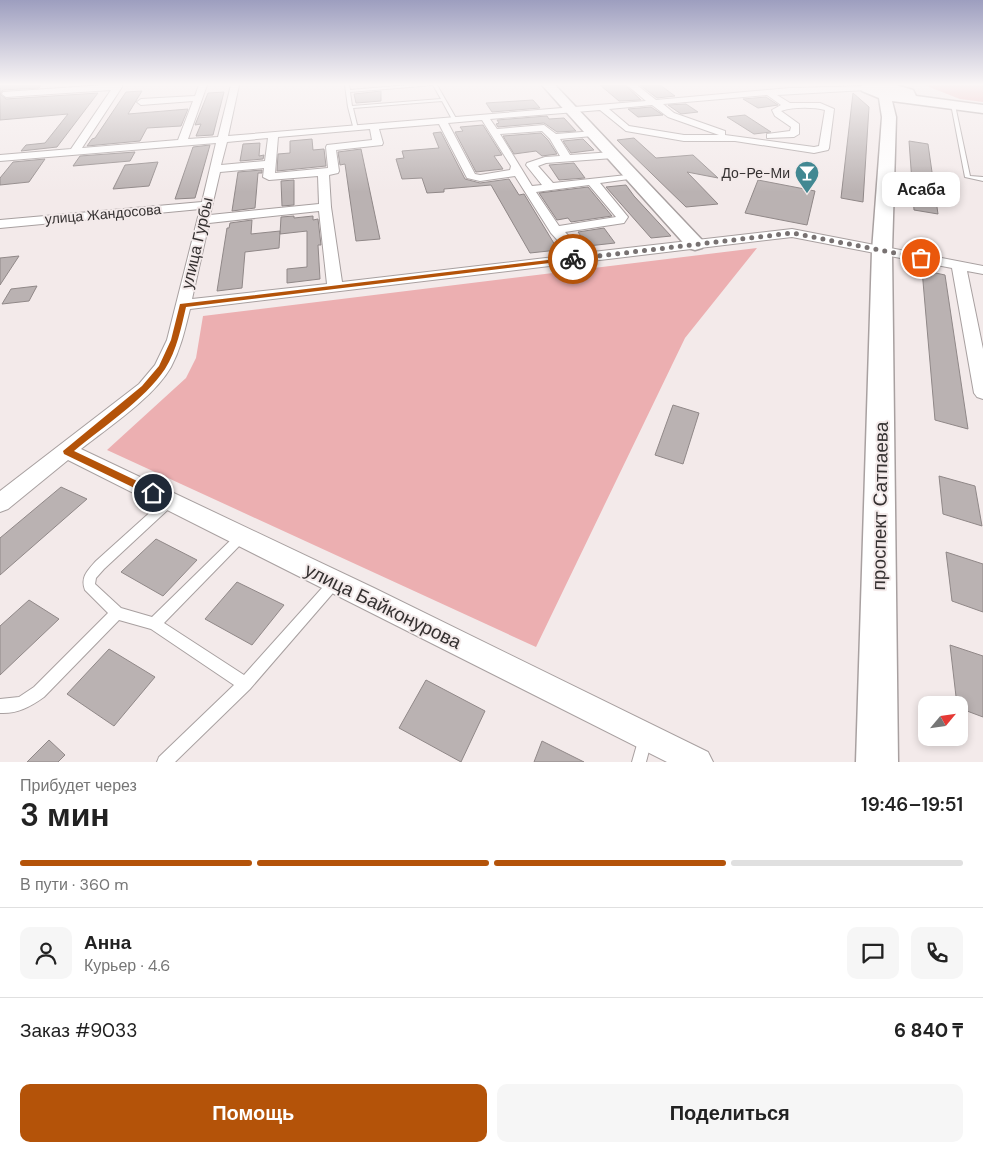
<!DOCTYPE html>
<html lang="ru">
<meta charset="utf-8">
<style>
:root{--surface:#fff;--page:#f6f6f6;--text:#222;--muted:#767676;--line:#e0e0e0;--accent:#b45309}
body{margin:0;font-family:"DM Sans",sans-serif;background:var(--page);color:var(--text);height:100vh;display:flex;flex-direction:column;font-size:19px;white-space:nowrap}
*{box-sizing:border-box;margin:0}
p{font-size:16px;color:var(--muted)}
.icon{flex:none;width:28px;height:28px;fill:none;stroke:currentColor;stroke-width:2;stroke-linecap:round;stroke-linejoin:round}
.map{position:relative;height:762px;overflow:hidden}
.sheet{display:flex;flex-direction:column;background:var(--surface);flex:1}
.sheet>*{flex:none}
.needle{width:32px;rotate:61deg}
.controls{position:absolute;left:918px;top:696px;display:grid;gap:10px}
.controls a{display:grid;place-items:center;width:50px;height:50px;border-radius:10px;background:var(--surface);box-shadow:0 2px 8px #0003;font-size:25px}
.pin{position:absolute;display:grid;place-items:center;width:42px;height:42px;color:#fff;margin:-21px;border:2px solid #fff;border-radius:50%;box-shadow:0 1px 5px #0007}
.courier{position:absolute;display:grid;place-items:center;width:50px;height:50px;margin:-25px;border:4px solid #b45309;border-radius:50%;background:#fff;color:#222;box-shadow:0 1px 6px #0007}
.bubble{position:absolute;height:35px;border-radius:10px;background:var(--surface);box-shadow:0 2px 8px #0003;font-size:16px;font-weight:600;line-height:35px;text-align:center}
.headline em{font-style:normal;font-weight:600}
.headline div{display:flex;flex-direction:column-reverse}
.headline{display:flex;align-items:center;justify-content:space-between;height:85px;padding:0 20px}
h1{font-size:32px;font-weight:600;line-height:38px}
.bar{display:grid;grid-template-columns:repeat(4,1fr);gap:8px 5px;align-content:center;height:60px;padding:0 20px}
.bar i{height:6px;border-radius:4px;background:var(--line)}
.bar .active{background:var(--accent)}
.bar p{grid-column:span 4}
.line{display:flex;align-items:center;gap:12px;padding:0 20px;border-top:1px solid var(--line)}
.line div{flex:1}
.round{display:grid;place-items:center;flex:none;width:52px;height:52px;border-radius:10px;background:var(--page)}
.primary-button{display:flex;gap:10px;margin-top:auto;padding:10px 20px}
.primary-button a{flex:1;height:58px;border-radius:10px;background:var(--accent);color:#fff;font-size:20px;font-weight:600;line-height:58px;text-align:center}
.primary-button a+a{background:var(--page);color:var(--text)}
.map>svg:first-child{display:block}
</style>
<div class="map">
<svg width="983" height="762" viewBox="0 0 983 762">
<rect width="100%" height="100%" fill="#f3eaea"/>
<path fill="#ecafb1" d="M924,85H983V102L960,99Z
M757,248L685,338L536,647L107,450L186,378L196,358L203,316Z"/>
<path fill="#bab2b2" stroke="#908888" d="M0,85H41L39,88L3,90L0,94L6,99L98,93L57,147L21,151L26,145L45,143L68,114L0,120Z
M600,85H625L641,100L619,101Z
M640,85H660L675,96L657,98Z
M142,91L128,114L188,109L181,126L147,128L140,141L87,146L92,139L95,138L126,92Z
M381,91V101L356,103L354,94Z
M224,92L213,135L196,136L201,124L195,125L208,93Z
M853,93L869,107L863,202L841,198Z
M766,97L778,105L758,108L743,99Z
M533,100L540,108L492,112L486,103Z
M686,104L698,112L681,114L668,105Z
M651,107L663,115L638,117L628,109Z
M745,115L771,132L754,134L727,117Z
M547,116L549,119L564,118L576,131L557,132L544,123L498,127L496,124L499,123L497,120Z
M483,125L502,155L494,156L503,169L476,172L455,132L463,131L460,127Z
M441,132L465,179L480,183L509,179L519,195L524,194L558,250L530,253L491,185L444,189V192L427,193L422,178L402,179L396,159L404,158L402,151L439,148L433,133Z
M541,133L548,140L557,154L542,156L536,151L514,154L503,136Z
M634,138L656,158L693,155L718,178L687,172L718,204L686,207L617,140Z
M312,139L313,150L324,149L326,166L277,171L278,154L290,153V141Z
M583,139L594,150L571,153L563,141Z
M909,141L928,144L938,214L914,210Z
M260,143L259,156L264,155L263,159L240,161L243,144Z
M210,145L195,198L175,199L193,147Z
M361,149L380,239L356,241L345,164L340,165L338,152Z
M135,152L130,161L73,166L80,156Z
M45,159L29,182L0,185V178L13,162Z
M158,162L149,186L113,189L125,165Z
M574,163L585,178L559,180L549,165Z
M262,170V173H258L255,208L232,211L238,172Z
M294,180V205L282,206L281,181Z
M758,180L815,191L807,225L745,213Z
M626,185L634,196L671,236L651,238L606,187Z
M588,187L612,216L571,222L568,218L557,220L539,193Z
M294,216V218L313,216V220L318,219L321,245H318L320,279L287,283V269L307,267V231L280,234L281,217Z
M252,220L251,234L280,231L279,248L245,252L242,288L217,291L227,228H229L230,223Z
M604,228L615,243L588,246L578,232Z
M19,256L0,285V258Z
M922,270L945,275L968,429L935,420Z
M37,286L29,301L2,304L11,289Z
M673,405L699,413L683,464L655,455Z
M939,476L975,486L982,526L943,514Z
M61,487L87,499L0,575V538Z
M156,539L197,560L163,596L121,572Z
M946,552L983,564V612L952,601Z
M237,582L284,605L252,645L205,619Z
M29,600L59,619L0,675V626Z
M950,645L983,656V717L959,708V705H957Z
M109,649L155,677L114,726L67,694Z
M426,680L485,711L461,762L399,728Z
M49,740L65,755L58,762H27Z
M542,741L584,762H534Z"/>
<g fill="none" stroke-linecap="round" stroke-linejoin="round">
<defs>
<path id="lane" d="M345,85H349L350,90L409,85H433L350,92L352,106L441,99L433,85H437L457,120L453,121L442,101L353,108L358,129L354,130L348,107Z
M951,104L955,105L970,176L983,177V181L965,177Z
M170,497L174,498L175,501L174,504L104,569L96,578L95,584L121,608L152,617L238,533L242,531L246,533L248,536L246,539L164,623L244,675L331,578L335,577L339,578L341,582L339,586L250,689L175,762H157L159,757L234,685L151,629L119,620L44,697C30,707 17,714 0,713V699L19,697L34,687L108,613L85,590C80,577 88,570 96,561L166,498Z
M645,732L650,734L652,739L646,762H632L640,734Z"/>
<path id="street" d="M105,85H122V87L82,148L178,140L193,101L141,105L137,102L141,99L195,96L199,85H207L188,139L218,137L231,85H239L228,136L646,101L627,85H637L656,100L790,88L869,86V90H866L777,95L790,103H820L834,109L829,148L828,150L814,153L735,141H684L626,131L600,110L490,119L497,129L544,125L556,134L595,131V135L592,136L560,139L570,155L613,152L618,155L613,158L546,163L538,166L553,183L636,174L638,176L636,178L600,183L628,217L624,223L565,232L584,253L792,229L983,266V274L967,271L983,349V399L977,397L974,393L952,268L792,237L190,309C185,329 181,348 171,367C154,397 109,427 81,449L374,588L708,752L713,762H667L68,460L8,509L0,512V491L139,384L155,365L167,340L200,209L0,228V220L202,202L216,143L0,161V155L71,149L111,90L6,97L2,94L3,92ZM767,95L781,105L772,110L775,116L791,127L790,131L767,134V138L794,137L799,134V124L781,111C793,107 813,107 825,110L819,146L814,147L725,135V131L674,113L663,104ZM652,105L668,117L719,135H684L629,126L609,109ZM482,120L511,166L510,170L480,175L475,174L448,123ZM439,124L467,178L480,181L515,176L551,233L571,255L342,282L331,207L329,175L338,173L339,171L336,150L382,145L383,143L379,129ZM370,129L372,140L327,145L326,147L328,168L275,173L278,137ZM542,131L550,139L560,156L545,157L527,163L526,165L542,185L532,186L500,134ZM268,138L265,161L221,165L227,142ZM264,168L263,177L269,180L318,176L319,204L210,215L220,172ZM589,185L616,217L559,226L536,192ZM319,211L327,284L192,299L209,223Z"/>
<path id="secondary" d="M542,85H555L702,240L704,244L702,248L695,250L688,248Z
M862,85H896L913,90L916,96L983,105V113L892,101L896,117L892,251L898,762H856L872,251L882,117L879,98L862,91L860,88Z"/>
</defs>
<use href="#lane" stroke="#a8a0a0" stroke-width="2"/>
<use href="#street" stroke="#a8a0a0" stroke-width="2"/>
<use href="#secondary" stroke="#a8a0a0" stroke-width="3"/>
<use href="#lane" fill="#fff" fill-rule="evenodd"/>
<use href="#street" fill="#fff" fill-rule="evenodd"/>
<use href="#secondary" fill="#fff" fill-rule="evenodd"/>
</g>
<linearGradient id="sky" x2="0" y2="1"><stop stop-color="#9d9ebf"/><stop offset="0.44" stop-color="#faf6f6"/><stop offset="1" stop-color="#faf6f6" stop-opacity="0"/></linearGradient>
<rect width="983" height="192" fill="url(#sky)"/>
<path fill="#b45309" d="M573,257L576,259L575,260L186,307C181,328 177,350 165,369C144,400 104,426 74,451L156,490V495H149L64,454L63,451L142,386L159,366L171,340L180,304Z"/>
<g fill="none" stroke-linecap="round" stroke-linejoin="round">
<path stroke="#787272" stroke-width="5" stroke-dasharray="0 9" d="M573,259L792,233L921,258"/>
</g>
<defs>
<symbol id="bar-pin" viewBox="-11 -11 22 30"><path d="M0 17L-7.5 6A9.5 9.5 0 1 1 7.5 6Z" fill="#428892" stroke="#f3eaea"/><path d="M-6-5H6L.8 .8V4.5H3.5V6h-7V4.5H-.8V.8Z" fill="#fff"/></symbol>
</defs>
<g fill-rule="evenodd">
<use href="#bar-pin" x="793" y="159" width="28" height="38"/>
</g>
<g text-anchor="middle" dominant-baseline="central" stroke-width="4" stroke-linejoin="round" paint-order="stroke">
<g font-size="14" fill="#353131" stroke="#f3eaea" text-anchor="end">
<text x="790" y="173">До-Ре-Ми</text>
</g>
<g font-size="14" fill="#353131" stroke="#f3eaea">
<text transform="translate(103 214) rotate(-5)">улица Жандосова</text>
</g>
<g font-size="16" fill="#353131" stroke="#f3eaea">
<text transform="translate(197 243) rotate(-77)">улица Гурбы</text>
</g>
<g font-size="19" fill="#353131" stroke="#f3eaea">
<text transform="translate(880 506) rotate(-89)">проспект Сатпаева</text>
<text transform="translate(383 606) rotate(26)">улица Байконурова</text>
</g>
</g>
</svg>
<div class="controls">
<a><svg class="needle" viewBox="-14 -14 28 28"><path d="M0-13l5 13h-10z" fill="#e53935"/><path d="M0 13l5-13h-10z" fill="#767676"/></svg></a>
</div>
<div class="pin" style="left:921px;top:258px;background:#ea580c"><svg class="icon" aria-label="bag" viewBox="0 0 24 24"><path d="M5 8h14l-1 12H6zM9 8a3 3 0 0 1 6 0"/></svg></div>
<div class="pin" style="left:153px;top:493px;background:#1f2937"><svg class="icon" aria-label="home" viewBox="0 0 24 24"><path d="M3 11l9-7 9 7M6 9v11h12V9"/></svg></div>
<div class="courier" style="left:573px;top:259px"><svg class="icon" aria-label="bike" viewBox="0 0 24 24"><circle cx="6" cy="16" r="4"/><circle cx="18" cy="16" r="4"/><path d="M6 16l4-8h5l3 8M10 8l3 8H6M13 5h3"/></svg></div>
<div class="bubble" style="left:882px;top:172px;width:78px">Асаба</div>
</div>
<section class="sheet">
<div class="headline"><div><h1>3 мин</h1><p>Прибудет через</p></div><em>19:46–19:51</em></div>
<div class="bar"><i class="active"></i><i class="active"></i><i class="active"></i><i></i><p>В пути · 360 m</p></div>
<div class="line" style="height:90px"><a class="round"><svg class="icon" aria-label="person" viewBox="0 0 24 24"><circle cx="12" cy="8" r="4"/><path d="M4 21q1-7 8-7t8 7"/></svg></a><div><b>Анна</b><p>Курьер · 4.6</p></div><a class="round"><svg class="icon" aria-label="chat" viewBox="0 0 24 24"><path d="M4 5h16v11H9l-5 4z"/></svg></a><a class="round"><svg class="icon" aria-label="phone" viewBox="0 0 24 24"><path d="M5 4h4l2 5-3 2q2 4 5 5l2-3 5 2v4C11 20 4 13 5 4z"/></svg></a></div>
<div class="line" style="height:65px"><div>Заказ #9033</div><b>6 840 ₸</b></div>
<div class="primary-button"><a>Помощь</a><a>Поделиться</a></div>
</section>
